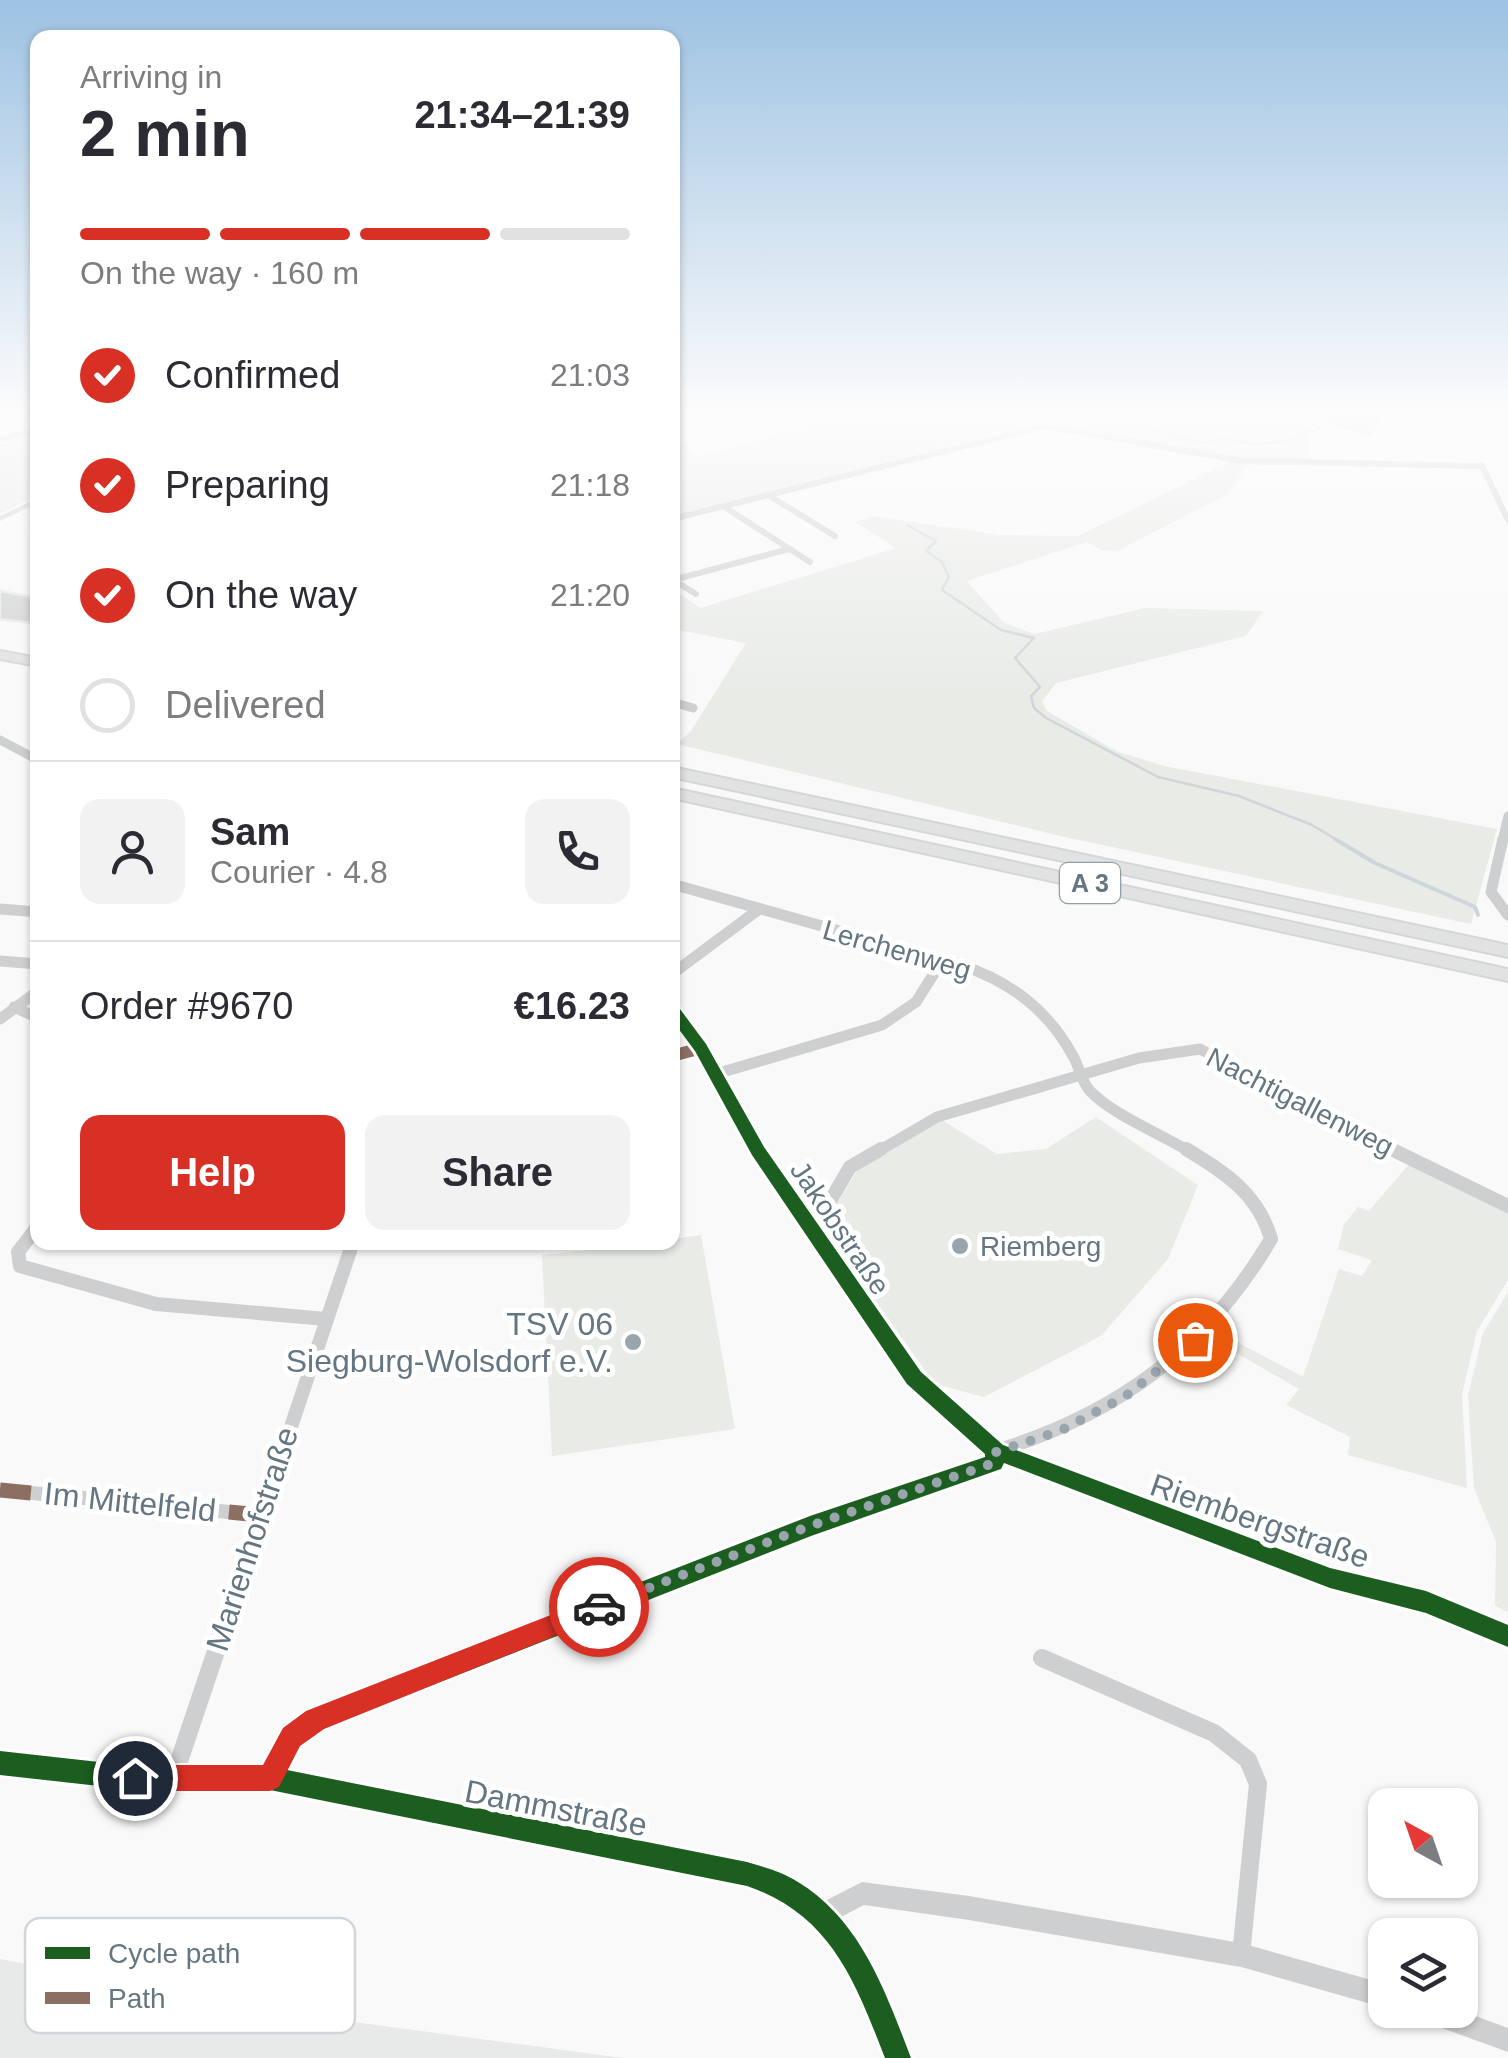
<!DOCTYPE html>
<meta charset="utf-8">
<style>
:root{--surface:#fff;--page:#f2f2f3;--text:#2b2b33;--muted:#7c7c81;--line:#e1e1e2;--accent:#d93025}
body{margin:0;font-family:Arial,sans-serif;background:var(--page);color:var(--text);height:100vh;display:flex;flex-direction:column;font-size:38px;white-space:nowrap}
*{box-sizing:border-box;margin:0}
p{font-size:32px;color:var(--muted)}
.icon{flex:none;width:55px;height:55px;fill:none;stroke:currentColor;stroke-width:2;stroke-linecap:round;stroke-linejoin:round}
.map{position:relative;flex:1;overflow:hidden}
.drawer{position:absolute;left:30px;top:30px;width:650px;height:1220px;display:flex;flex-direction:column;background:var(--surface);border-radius:20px;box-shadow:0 2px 8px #0004}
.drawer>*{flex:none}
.needle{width:65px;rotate:320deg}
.fabs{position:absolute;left:1368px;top:1788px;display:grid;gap:20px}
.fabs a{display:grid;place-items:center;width:110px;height:110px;border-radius:20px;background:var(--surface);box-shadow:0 2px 8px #0004;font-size:50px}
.pin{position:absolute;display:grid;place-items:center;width:85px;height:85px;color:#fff;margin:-42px;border:5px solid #fff;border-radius:50%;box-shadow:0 2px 10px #0007}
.courier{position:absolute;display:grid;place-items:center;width:100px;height:100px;margin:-50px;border:8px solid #d93025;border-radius:50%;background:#fff;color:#222;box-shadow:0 2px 12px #0007}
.summary em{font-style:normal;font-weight:600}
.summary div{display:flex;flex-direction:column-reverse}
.summary{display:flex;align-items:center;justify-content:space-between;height:170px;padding:0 50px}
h1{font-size:65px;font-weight:600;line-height:75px}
.bar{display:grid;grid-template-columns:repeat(4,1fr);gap:15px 10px;align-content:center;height:120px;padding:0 50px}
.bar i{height:12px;border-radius:8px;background:var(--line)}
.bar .selected{background:var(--accent)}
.bar p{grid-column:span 4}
.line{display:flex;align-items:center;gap:25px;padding:0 50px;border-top:2px solid var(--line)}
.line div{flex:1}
.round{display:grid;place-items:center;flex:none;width:105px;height:105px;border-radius:20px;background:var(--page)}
ol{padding:0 50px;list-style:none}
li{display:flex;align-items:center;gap:30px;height:110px}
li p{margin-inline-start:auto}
li .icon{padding:10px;border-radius:50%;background:var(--accent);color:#fff;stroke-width:4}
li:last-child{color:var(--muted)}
li i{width:55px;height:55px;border:5px solid var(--line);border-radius:50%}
.primary-button{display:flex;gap:20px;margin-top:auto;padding:20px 50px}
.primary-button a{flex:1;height:115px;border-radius:20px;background:var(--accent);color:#fff;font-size:40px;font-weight:600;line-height:115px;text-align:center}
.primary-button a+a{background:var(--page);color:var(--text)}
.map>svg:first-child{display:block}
</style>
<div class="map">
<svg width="1508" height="2058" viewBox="0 0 1508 2058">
<rect width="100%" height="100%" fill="#f9f9f9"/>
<path fill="#e8e9e9" d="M37,435V495L0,514V444Z
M0,1959L264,2010L623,2058H0Z"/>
<path fill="#e8ebe6" d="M812,410H1296L1310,430V462L1260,461L1033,424L673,517L672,438L700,456L812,425L798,413Z
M1229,462L1248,464L1228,494L1117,551L1101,550L1087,542L967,581L1004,623L1035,634L1145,608L1263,611L1246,636L1056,683L1042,701L1047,711L1116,751L1164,766L1497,829L1471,924L1065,837L677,744L691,731L746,643L673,629L672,589L701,608L896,548L855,522L874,516L1001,535L1078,536Z
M1096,1117L1198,1185L1168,1259L1101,1336L984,1397L943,1386L930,1377L823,1227L857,1171L940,1119L997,1154L1046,1149Z
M1411,1162L1508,1210V1280L1477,1331L1462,1394L1467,1488L1348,1455L1350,1437L1286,1405L1299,1389L1212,1339L1218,1332L1303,1377L1339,1269L1362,1276L1372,1260L1338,1249L1344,1224L1358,1207L1369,1211Z
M701,1235L735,1429L552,1456L542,1255L672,1242L673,1239Z
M1508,1292V1612L1495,1606L1496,1542L1474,1488L1468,1396L1483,1333Z"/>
<path fill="#ced6d9" d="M1319,410L1379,412V424L1369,436L1335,426L1314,413Z"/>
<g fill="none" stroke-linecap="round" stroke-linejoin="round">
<path stroke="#ced6d9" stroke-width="2.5" d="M1124,410L1145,428L1204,443L1225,439L1255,444L1291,441L1303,432L1321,429L1299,412L1302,410
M907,525L936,541L926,551L942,562L949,577L942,590L1001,630L1034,638L1015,658L1040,687L1031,696L1034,708L1046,718L1158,777L1239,796L1312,825L1339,841"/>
<path stroke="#ced6d9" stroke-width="4" d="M1335,839L1375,863L1475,907L1478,915"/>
</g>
<path fill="#d0d2d3" stroke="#e8e8e8" stroke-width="2.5" d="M0,591L38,598V624L0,619Z"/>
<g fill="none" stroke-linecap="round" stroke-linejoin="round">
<defs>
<path id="motorway" d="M0,651L38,658V666L0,659Z
M672,767L1508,945V957L672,777Z
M672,788L1508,969V981L672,798Z"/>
</defs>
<use href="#motorway" stroke="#d5d6d6" stroke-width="4"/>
<path stroke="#cecfd0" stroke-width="6" d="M0,415L38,421
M0,439L38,430
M768,495L835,536
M723,506L810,562
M672,519L1045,426L1242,461L1482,466L1508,520
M672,579L696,594
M673,580L789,549"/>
<path stroke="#cecfd0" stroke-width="9" d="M672,702L693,708
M0,740L38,760
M1502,841L1508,816"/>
<path stroke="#cecfd0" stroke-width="11" d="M1503,839L1491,892L1508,915
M672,884L961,965C1011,982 1048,1010 1073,1056C1079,1066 1082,1083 1090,1091C1113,1115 1161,1134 1190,1152
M0,909L38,912
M0,961L38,964
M672,974L758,910
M14,1007L38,1018
M672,1009L701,1048L758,1152
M0,1019L38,991
M672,1056L701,1048
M716,1074L882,1025L916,1002L942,961
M877,1152L937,1117L1139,1058L1200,1049L1396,1152"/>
<path stroke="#cecfd0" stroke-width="14" d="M757,1149L914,1378L996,1451L1255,1549
M1391,1149L1508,1206
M38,1226L18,1252L20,1266L156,1304L326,1319
M812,1232L850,1167L881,1149
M996,1451C1117,1414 1206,1349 1271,1239C1258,1193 1225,1173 1186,1149
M0,1490L260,1515
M250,1549L353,1242
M750,1549L994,1463L996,1451"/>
<path stroke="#cecfd0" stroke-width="18" d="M1248,1547L1330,1578L1426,1602L1508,1636
M1042,1658L1214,1733L1248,1760L1258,1784L1241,1955
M270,1778L292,1737L315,1720L757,1547
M173,1779L251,1547"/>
<path fill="#cecfd0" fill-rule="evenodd" d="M38,498V503L0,521V516Z
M0,1752L135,1767H270L747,1863L793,1880L823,1902L862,1882L969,1896L1241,1943L1385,1984V2008L1241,1967L969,1920L864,1905L839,1918C872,1960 891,2009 910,2058H886C863,1998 838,1928 777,1896C768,1891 757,1889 747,1885L270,1789H135L0,1774Z
M1414,2010H1459L1508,2028V2052L1417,2019Z"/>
<use href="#motorway" fill="#e1e2e2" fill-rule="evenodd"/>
<path stroke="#8d6e63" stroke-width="12" stroke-dasharray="24 12" stroke-linecap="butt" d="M672,1056L701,1048"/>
<path stroke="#8d6e63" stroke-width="15" stroke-dasharray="31 15" stroke-linecap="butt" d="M0,1490L260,1515"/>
<defs>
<path id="cycleway" d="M672,1004L677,1005L706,1044L764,1147L921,1372L1003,1445L1330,1568L1426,1591L1508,1625V1647L1426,1613L1330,1588L1004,1463L1001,1469L811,1536L323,1728L300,1745L287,1770L747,1862C764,1867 783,1872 798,1882C861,1920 886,1993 911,2058H885C855,1981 831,1915 747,1886L270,1790H135L0,1775V1751L135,1766H263L284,1729L307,1712L810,1516L985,1457V1454L907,1384L752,1155L695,1051L672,1020Z"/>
</defs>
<use href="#cycleway" stroke="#fff" stroke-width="6"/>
<use href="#cycleway" fill="#1b5e20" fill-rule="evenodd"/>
</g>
<linearGradient id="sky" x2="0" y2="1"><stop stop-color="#9dc2e2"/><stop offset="0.59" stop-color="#fcfcfc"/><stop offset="1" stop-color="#fcfcfc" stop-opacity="0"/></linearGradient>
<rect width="1508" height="698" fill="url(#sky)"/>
<path fill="#d93025" d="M599,1596L607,1599L611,1607L607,1615L324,1729L300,1746L279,1787L270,1791H135L126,1787L122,1778L126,1769L135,1765H263L283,1728L306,1711Z"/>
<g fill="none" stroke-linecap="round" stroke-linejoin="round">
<path stroke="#99a4ac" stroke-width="10" stroke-dasharray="0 18" d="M599,1607L810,1526L994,1463L996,1452L1060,1431L1126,1396L1195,1340"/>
</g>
<g fill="#99a4ac" stroke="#fff" stroke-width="4">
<circle cx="960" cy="1246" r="10"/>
<circle cx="633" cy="1342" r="10"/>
</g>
<g text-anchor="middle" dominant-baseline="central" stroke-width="10" stroke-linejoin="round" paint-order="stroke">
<rect fill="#fff" stroke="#939fa8" stroke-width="2.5" x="1060" y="863" width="60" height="40" rx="8"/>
<g font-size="25" font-weight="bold" fill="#657683">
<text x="1090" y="883">A 3</text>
</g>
<g font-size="28" fill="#657683" stroke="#fff">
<text transform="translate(897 950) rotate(16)">Lerchenweg</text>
<text transform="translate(1300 1102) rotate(27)">Nachtigallenweg</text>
<text transform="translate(840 1228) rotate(56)">Jakobstraße</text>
</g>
<g font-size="28" fill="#657683" stroke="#fff" text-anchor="start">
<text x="980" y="1246">Riemberg</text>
</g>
<g font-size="32" fill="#657683" stroke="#fff" text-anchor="end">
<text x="613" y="1324">TSV 06<tspan x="613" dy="37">Siegburg-Wolsdorf e.V.</tspan></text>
</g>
<g font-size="32" fill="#657683" stroke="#fff">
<text transform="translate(130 1502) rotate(6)">Im Mittelfeld</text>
<text transform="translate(1260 1521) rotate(19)">Riembergstraße</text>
<text transform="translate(252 1539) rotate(-72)">Marienhofstraße</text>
<text transform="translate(556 1808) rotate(11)">Dammstraße</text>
</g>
</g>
<rect x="25" y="1918" width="330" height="115" rx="15" fill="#fff" stroke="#d1d6da" stroke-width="2.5"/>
<rect x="45" y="1947" width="45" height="12" fill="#1b5e20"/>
<rect x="45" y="1992" width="45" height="12" fill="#8d6e63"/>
<g font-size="28" fill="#657683">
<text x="108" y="1963">Cycle path</text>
<text x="108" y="2008">Path</text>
</g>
</svg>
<div class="fabs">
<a><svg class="needle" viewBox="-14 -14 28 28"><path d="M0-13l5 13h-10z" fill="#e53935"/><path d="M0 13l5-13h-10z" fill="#7c7c81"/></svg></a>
<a><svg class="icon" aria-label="layers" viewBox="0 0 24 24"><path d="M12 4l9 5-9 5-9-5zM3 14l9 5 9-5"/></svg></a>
</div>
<div class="pin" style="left:1195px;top:1340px;background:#ea580c"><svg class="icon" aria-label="bag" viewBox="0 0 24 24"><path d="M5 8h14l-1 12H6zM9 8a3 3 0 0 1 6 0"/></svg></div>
<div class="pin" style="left:135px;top:1778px;background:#1f2937"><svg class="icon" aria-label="home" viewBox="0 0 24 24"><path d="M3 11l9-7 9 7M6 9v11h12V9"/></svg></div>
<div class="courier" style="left:599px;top:1607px"><svg class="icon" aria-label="car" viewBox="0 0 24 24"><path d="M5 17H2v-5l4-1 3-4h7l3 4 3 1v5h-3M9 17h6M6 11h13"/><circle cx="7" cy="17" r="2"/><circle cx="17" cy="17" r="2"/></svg></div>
<section class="drawer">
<div class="summary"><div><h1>2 min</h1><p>Arriving in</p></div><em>21:34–21:39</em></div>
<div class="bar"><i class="selected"></i><i class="selected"></i><i class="selected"></i><i></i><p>On the way · 160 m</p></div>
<ol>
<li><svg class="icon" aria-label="check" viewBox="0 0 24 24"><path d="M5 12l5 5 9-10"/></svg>Confirmed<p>21:03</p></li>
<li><svg class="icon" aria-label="check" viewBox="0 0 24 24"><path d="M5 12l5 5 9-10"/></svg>Preparing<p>21:18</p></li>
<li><svg class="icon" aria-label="check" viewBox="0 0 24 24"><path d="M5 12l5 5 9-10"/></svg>On the way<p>21:20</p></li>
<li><i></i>Delivered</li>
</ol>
<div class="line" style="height:180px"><a class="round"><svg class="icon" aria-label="person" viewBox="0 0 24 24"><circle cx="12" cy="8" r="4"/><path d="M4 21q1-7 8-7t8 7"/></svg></a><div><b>Sam</b><p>Courier · 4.8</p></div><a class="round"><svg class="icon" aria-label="phone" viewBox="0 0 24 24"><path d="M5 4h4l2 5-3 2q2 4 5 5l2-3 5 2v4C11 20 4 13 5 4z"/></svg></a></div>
<div class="line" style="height:130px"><div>Order #9670</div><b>€16.23</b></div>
<div class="primary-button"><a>Help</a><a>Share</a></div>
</section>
</div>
